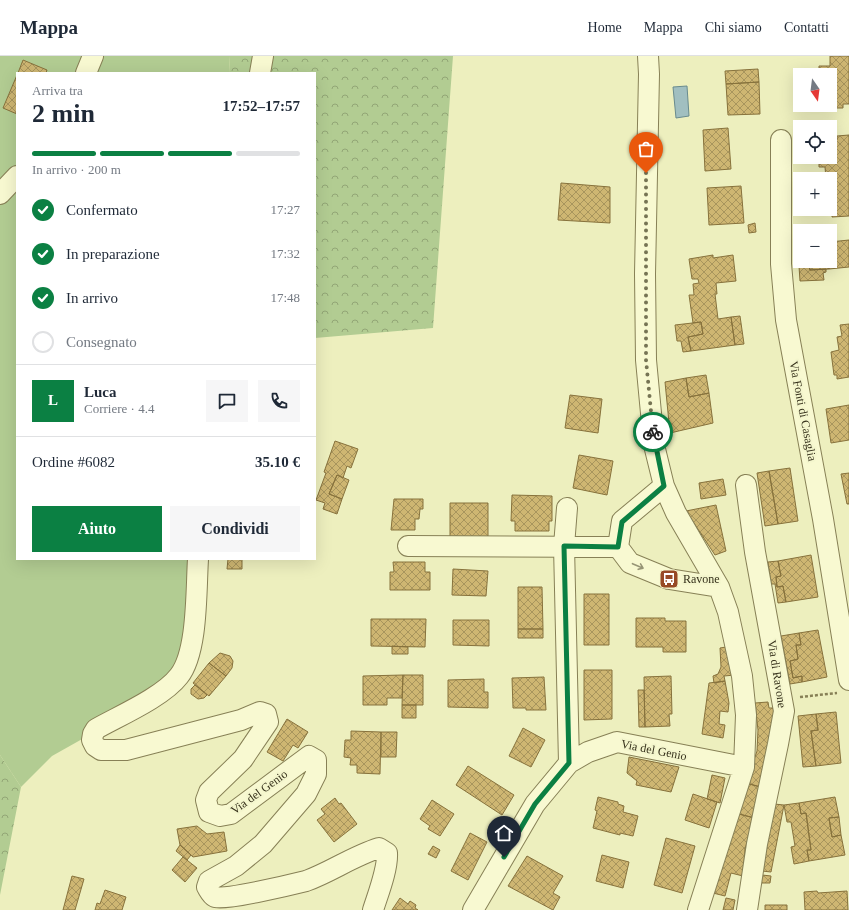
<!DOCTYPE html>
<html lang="it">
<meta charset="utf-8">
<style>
:root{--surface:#fff;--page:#f6f6f7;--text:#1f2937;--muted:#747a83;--line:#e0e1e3;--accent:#0b8043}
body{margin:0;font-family:"Times New Roman",serif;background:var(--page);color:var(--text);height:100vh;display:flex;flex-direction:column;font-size:15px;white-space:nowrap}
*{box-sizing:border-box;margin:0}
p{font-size:13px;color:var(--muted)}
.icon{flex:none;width:22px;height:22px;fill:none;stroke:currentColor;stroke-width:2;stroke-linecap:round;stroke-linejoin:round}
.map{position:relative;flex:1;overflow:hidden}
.panel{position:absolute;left:16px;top:16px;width:300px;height:488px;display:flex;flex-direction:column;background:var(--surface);border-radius:0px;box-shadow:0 4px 16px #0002}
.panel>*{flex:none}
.needle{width:26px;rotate:166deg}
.tools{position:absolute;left:793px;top:12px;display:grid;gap:8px}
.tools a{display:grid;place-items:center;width:44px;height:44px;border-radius:0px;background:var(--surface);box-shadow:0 4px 16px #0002;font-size:20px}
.pin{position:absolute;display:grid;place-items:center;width:34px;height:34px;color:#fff;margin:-41px -17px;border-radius:50% 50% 50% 0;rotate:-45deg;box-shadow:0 0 4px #0007}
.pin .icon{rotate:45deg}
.courier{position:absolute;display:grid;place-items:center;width:40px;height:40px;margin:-20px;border:3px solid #0b8043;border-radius:50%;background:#fff;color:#222;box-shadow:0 1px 5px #0007}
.overview em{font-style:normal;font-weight:600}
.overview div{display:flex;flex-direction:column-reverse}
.overview{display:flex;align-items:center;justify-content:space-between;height:68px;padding:0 16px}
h1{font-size:26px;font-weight:600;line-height:30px}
.bar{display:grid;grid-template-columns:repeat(4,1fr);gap:6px 4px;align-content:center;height:48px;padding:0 16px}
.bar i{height:5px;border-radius:3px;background:var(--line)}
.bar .on{background:var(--accent)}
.bar p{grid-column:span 4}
.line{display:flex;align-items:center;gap:10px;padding:0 16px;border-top:1px solid var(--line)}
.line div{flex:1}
.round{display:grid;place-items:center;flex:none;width:42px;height:42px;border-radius:0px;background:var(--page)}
ol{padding:0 16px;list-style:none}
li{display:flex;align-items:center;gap:12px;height:44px}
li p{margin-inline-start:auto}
li .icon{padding:4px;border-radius:50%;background:var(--accent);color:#fff;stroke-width:4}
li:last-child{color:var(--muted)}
li i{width:22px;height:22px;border:2px solid var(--line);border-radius:50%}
.button{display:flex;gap:8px;margin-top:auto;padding:8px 16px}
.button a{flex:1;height:46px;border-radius:0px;background:var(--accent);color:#fff;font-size:16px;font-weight:600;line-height:46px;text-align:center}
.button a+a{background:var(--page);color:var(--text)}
header{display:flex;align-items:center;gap:24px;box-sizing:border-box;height:56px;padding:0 20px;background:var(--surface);border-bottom:1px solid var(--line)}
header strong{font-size:19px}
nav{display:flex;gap:22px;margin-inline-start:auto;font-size:14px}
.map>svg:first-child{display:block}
</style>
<header>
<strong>Mappa</strong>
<nav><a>Home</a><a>Mappa</a><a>Chi siamo</a><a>Contatti</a></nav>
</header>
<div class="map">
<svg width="849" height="854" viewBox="0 0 849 854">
<defs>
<pattern id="forest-crowns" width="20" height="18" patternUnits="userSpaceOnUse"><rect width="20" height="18" fill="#b2cc92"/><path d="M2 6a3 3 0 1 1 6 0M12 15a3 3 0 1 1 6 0" fill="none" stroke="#92a676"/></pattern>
<pattern id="building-cross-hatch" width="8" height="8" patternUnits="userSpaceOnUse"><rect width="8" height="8" fill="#ceb672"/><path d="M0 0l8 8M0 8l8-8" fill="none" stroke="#a8955d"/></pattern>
</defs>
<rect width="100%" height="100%" fill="#edefbe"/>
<path fill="#b2cc92" d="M0,0H230L229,17H17V503H191L185,609L132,655L52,700L21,731L0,699Z"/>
<path fill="url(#forest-crowns)" d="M230,0H453L433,272L315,282V17H229Z
M0,699L21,731L0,839Z"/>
<path fill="#a1bfc0" stroke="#698b8e" d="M687,30L689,60L676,62L673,31Z"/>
<path fill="url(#building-cross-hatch)" stroke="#87723c" d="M830,0H849V48H843V52H820V49H830V19H819V10H830Z
M23,4L47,14L46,17H18Z
M758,13L759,26L726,28L725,15Z
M17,19V58L3,52Z
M759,26L760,58L728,59L726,28Z
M728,72L731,113L705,115L703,74Z
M849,79V160L832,161V154H823L830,153V123H826L825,111H819V101H830V84H837V80Z
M561,127L610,131V167L558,164Z
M741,130L744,167L709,169L707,132Z
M755,167L756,176L749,177L748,169Z
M849,184V211L829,213L830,186Z
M713,199V202L733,199L736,225L716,227L717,238H715L718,263L731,261L735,289L691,295L688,281L703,278L701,266L693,267L689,239H694L693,228L699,227L698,223H692L689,203Z
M808,205H828L829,213L810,214Z
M809,209L810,214L826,213V216L823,217L824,224L800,225L799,210Z
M740,260L744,288L735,289L731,261Z
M701,266L703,278L688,281L691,295L683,296L681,285H677L675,269Z
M849,268V321L837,323V319H834L831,296L839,294L837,281L842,280L840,269Z
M706,319L709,337L689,341L686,322Z
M686,322L689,341L709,337L713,367L670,377L665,326Z
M570,339L602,343L598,377L565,372Z
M849,349V384L831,387L826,353Z
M335,385L358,393L351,412L347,410L343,422L337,419L329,438L342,443L337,458L323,453L325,447L316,444L326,417L324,416Z
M579,399L613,405L607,439L573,432Z
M790,412L798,465L778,468L769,415Z
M769,415L778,468L765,470L757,417Z
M849,417V448H847L841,418Z
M337,419L349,424L342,443L329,438Z
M723,423L726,439L701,443L699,427Z
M512,439L552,440V465H549V475H515V465H511Z
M394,443H423V453H420L419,463H415V474H391Z
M450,447H488V481H450Z
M716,449L726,495L715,499L686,455Z
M811,499L818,541L786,546L783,530L777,531L776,521L781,520L778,505Z
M228,503H242V513H227Z
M778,505L781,520L776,521L777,531L783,530L786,546L778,547L775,528H771L768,506Z
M393,506H425V516H430V534H390V516H394Z
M453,513L488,515L486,540L452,539Z
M518,531H542L543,573H518Z
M584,538H609V589H584Z
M636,562H665V565H686V596H663V591H636Z
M371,563H426L425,591L371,590Z
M453,564H489V590L453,589Z
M518,573H543V582H518Z
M818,574L827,621L802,626V620L793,622L790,605L798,603L796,589H801L799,577Z
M799,577L801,589H796L798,603L790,605L793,622L802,620V626L790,628L781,580Z
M392,590L408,591V598H392Z
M732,590L735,619L724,620L725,625L714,627L713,620L718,618L721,611L720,592Z
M220,597L230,600L233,605L232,612L226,620L209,607Z
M209,607L226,620L209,640L193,627Z
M584,614H612V663L584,664Z
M403,619H423V649H402Z
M403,619L402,642H387V649H363V620Z
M671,620L672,658H669L670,670L645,671L644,621Z
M544,621L546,654H526V652H513L512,622Z
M484,623V636H488V652L448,651V624Z
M725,625L729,647L728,656L720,655L719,668L725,669L723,682L702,678L709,627Z
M195,629L207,639L204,642L198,643L191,638V633Z
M638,634H644L645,671H639Z
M768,646L769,652H777L764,732L746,727L757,695L758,674L755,647Z
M402,649H416V662H402Z
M836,656L841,707L816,710L811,675L818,674L816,658Z
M816,658L818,674L811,675L816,710L803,711L798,660Z
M287,663L308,676L298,692L293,689L283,705L267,696Z
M523,672L545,684L531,711L509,700Z
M351,675L381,676L380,718L357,717V709H350L351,702L344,701L345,684H351Z
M381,676H397L396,701H381Z
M629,701L679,711L671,736L636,729L637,725L627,717Z
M468,710L514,739L502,759L456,729Z
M712,719L725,722L720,747L707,743Z
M746,727L764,732L759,763L739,758Z
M693,738L717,746L709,772L685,764Z
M598,741L618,746V748L624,750L623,756L638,760L633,780L620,777V779L593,772L597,755L595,754Z
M835,741L839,761L829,762L832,781L841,779L845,799L809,805L807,794H811L806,757L801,758L799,747Z
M335,742L339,748L341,747L357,768L334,786L317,764L325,758L321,753Z
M432,744L454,758L440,780L428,773L430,770L420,763Z
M799,747L801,758L806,757L811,794H807L809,805L794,808L791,791L795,790L791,766H787L784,749Z
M774,748L784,749L771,816L762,815Z
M739,758L754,762L745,793L743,820L731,817L725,840L713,837Z
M839,761L841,779L832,781L829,762Z
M197,770L207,778L224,776L227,795L193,801L180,789L177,773Z
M470,777L487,786L468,824L451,815Z
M666,782L695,790L682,837L654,829Z
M180,789L191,799L187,804L176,795Z
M433,790L440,794L436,802L428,798Z
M602,799L629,806L623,832L596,825Z
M527,800L563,820L553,837L560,841L553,854L508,830Z
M183,801L197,812L185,826L172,814Z
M762,819L771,820L770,827H760Z
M72,820L84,823L75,854H63Z
M105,834L126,841L122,854H95L97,847L100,848Z
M817,835L818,837L847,835L848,854H805L804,836Z
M400,842L408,848L410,845L416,849L415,852L418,854H392Z
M726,842L735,844L733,854H723Z
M765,849H787V854H765Z"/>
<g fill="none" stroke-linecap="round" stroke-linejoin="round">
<defs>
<path id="street" d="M648,0L649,18L645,218L646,304L654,389L664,430L676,457L719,531L728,556L742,620L746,659L744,711L698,854
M86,17L93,0
M260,17L263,0
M781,84V208L786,264L823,463L849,624
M0,138L17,120
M746,429L755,496L784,655L778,688L757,788L747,854
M664,430L622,465L618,491L630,507L669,523L719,531
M567,452L564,490L569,707
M408,490L618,491
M198,503C196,534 198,596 179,620C163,641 119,660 96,673L93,678L92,684L95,690L101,694H126L241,664L260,656L266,658L268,666L243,703L209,736L206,744L209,756L220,760L231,758L309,700L316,704V718L306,738L263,788L236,810L209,825L207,831C209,834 211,839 215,841C223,845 294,828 306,825C331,816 353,800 379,792L387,797C388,813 378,838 373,854
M473,854L535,748L569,707L588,696L617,686L744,711"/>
</defs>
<use href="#street" stroke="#878056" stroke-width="22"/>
<path stroke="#878056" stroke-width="2.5" stroke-dasharray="3 2" stroke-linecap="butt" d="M800,641L837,637"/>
<use href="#street" stroke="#f8f9d1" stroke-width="20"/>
</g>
<defs><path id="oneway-shaft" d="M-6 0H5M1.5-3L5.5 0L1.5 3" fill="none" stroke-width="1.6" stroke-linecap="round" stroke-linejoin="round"/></defs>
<use stroke="#979576" href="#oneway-shaft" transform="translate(638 510) rotate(23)"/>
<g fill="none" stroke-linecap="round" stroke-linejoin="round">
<path stroke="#767454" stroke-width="4" stroke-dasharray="0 7.2" d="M646,117V304L653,376"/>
<path stroke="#0b8043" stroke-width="5" d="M504,801L535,748L569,707L564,490L618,491L622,466L664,430L653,376"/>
</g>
<defs>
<symbol id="bus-square" viewBox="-11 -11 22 22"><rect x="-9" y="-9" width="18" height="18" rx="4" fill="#974a25" stroke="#f4f6cd"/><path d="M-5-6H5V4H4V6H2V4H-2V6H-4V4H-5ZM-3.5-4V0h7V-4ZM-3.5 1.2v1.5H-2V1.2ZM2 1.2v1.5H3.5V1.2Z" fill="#fff"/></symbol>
</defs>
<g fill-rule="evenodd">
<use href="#bus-square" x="658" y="512" width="22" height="22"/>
</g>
<g text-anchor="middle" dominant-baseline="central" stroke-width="4" stroke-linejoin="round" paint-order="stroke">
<g font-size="12" fill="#36311b" stroke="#f4f6cd">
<text transform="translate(803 355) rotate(79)">Via Fonti di Casaglia</text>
<text transform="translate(777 618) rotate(81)">Via di Ravone</text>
<text transform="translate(654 694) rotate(11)">Via del Genio</text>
<text transform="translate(259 736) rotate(-36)">Via del Genio</text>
</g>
<g font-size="12" fill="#36311b" stroke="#f4f6cd" text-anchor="start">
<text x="683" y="523">Ravone</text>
</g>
</g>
</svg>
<div class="tools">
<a><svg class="needle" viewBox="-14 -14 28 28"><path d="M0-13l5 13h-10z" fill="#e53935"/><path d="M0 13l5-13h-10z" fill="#747a83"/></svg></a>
<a><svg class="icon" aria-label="locate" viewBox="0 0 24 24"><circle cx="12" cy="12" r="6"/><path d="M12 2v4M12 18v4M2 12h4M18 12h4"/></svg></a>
<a>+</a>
<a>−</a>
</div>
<div class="pin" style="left:646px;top:117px;background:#ea580c"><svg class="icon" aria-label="bag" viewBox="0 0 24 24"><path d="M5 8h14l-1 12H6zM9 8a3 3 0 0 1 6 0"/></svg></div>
<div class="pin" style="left:504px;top:801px;background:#1f2937"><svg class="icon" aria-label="home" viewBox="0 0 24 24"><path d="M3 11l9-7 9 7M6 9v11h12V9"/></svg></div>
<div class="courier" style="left:653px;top:376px"><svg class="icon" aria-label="bike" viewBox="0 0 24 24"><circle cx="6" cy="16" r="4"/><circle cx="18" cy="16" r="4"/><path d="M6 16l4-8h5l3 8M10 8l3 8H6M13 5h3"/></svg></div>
<section class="panel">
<div class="overview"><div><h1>2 min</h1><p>Arriva tra</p></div><em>17:52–17:57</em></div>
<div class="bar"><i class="on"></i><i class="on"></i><i class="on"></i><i></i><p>In arrivo · 200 m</p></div>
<ol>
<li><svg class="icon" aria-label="check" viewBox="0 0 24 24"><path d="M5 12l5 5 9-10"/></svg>Confermato<p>17:27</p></li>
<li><svg class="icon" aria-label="check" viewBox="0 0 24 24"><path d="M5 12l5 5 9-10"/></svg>In preparazione<p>17:32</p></li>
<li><svg class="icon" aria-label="check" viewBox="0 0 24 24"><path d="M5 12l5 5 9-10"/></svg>In arrivo<p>17:48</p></li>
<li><i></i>Consegnato</li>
</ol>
<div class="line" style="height:72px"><b class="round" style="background:var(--accent);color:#fff">L</b><div><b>Luca</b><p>Corriere · 4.4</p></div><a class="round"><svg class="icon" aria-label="chat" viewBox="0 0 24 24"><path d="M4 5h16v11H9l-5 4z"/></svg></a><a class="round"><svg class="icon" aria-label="phone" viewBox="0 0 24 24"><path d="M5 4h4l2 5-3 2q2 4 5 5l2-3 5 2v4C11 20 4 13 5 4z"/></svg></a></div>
<div class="line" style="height:52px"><div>Ordine #6082</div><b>35.10 €</b></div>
<div class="button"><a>Aiuto</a><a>Condividi</a></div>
</section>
</div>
